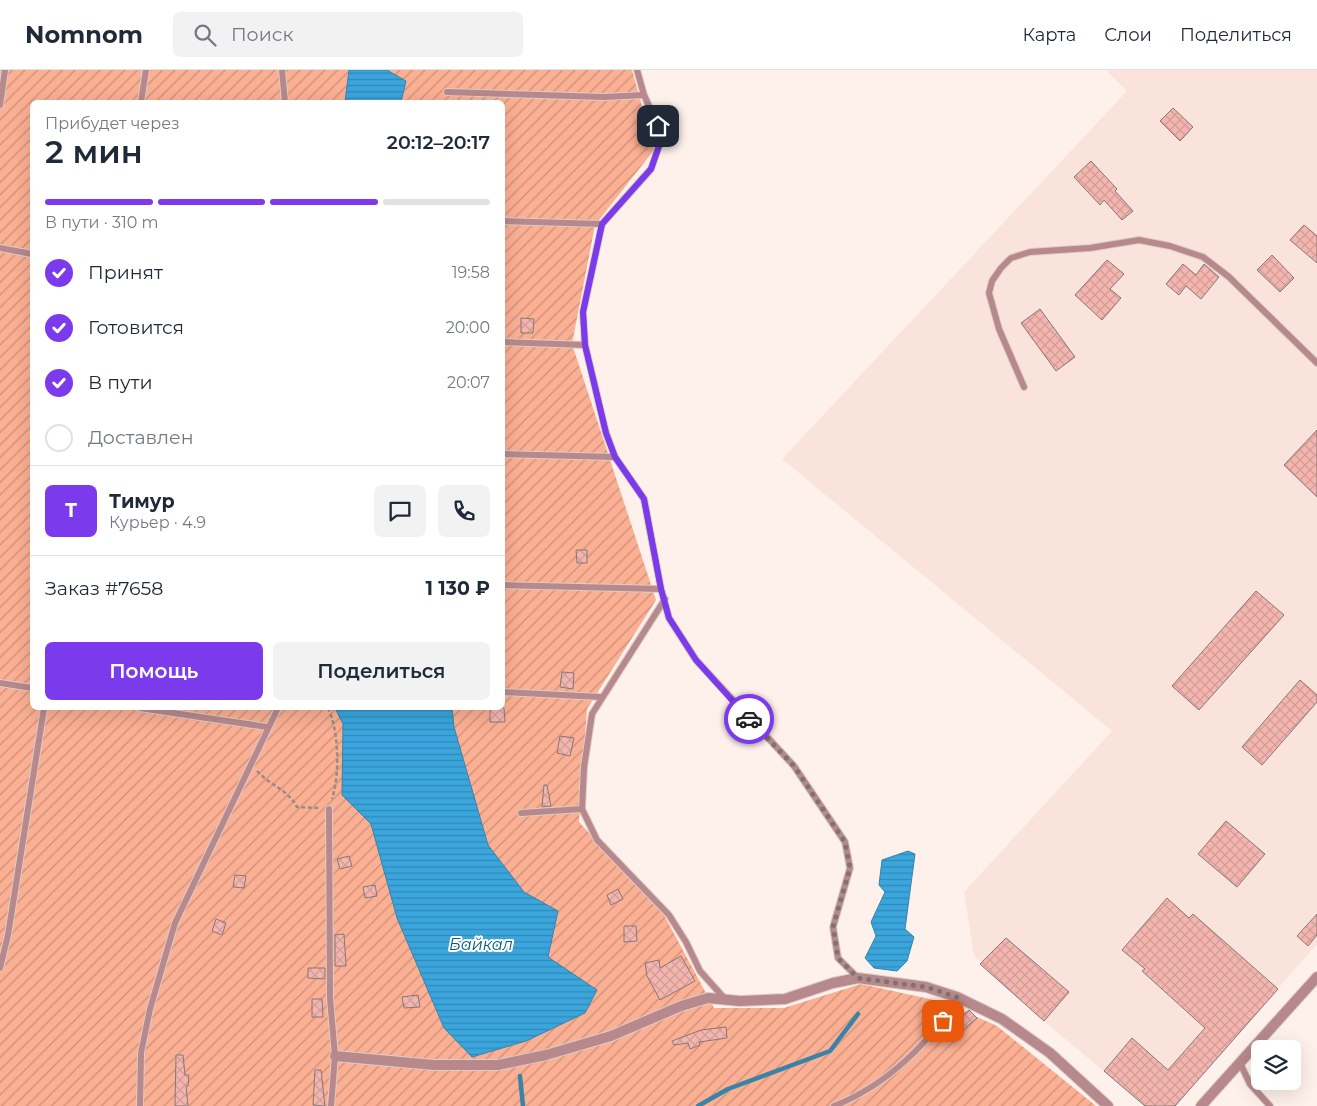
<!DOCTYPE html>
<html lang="ru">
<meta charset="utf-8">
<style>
:root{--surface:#fff;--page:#f2f2f3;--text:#1f2937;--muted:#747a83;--line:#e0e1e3;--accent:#7c3aed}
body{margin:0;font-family:Montserrat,sans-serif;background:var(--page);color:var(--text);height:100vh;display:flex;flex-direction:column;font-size:19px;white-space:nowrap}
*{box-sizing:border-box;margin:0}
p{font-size:16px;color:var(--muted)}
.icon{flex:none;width:28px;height:28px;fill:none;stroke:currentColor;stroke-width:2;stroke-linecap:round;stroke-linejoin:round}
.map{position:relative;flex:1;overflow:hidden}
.drawer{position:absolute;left:30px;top:30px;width:475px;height:610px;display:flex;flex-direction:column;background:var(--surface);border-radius:8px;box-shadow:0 5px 20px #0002}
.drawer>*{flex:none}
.tools{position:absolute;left:1251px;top:970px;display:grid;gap:10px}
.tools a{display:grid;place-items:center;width:50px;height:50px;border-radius:8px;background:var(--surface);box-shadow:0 5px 20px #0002;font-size:25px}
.pin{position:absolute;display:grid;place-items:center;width:42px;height:42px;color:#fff;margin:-21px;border-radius:10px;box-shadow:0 2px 8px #0006}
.courier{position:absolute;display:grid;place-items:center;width:50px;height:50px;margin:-25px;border:4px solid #7c3aed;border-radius:50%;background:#fff;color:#222;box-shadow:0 1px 6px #0007}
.summary em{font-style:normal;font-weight:600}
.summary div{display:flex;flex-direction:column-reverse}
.summary{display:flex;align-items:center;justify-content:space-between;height:85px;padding:0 15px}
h1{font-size:32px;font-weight:600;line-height:38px}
.bar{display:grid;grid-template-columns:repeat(4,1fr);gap:8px 5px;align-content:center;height:60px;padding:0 15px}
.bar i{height:6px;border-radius:4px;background:var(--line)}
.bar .current{background:var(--accent)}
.bar p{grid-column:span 4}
.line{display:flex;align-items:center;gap:12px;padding:0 15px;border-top:1px solid var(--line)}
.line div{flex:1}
.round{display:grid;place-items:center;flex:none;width:52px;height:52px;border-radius:8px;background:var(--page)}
ol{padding:0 15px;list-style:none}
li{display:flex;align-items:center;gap:15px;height:55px}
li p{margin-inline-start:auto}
li .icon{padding:5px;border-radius:50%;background:var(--accent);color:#fff;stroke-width:4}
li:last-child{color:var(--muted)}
li i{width:28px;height:28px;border:2px solid var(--line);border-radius:50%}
.cta{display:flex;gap:10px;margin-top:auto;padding:10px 15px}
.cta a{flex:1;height:58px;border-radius:8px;background:var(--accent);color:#fff;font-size:20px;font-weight:600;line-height:58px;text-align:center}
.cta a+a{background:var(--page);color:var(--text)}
header{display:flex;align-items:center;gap:30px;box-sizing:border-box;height:70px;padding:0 25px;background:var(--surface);border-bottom:1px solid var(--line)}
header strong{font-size:24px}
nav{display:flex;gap:28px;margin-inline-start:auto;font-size:18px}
.search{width:350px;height:45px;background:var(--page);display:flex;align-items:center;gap:12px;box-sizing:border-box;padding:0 18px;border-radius:8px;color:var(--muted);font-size:19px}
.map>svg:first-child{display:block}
</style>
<header>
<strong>Nomnom</strong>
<div class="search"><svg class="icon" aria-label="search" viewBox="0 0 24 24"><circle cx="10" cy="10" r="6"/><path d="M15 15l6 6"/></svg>Поиск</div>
<nav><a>Карта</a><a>Слои</a><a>Поделиться</a></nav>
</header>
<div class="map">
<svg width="1317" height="1036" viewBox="0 0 1317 1036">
<defs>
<pattern id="garden-furrows" width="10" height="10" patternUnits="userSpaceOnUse" patternTransform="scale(1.25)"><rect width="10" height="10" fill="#fbaf93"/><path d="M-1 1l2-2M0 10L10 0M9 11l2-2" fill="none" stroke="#cc8f78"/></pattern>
<pattern id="water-rules" width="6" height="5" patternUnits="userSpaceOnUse" patternTransform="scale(1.25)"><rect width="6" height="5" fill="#3aa6dd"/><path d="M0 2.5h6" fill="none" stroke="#3288b4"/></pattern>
<pattern id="building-cross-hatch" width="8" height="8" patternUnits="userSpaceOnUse" patternTransform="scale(1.25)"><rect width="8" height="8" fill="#f4b5af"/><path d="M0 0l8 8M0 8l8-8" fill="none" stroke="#d29c97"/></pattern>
</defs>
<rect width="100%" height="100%" fill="#fef0ea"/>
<path fill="#fae3db" d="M1106,0H1317V874L1175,1036H1145L1044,951L974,886L964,822L1112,661L782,389L1127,21Z"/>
<path fill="url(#garden-furrows)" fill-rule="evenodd" d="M0,0H632L654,80L595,155L572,274L656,530L587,639L579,752L664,845L714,938H784L861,914L943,932L997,956L1096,1036H0ZM32,32H502V638H32Z"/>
<path fill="url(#water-rules)" stroke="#3983a9" d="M349,0H387L406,11L401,32H345Z
M335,638H452L454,657L488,775L524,822L558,841L548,887L597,920L585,943L526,971L472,987L444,958L397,848L371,754L342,725L343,654Z
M908,781L915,784L905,859L914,867L907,891L897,901L874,898L865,888L876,866L871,852L885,822L879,815L882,790Z"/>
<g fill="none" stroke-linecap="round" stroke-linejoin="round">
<path stroke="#3983a9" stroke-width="4.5" d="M520,1006L523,1036
M698,1036L728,1019L830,981L858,944"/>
</g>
<path fill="url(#building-cross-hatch)" stroke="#867877" d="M1173,38L1193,57L1180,71L1160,51Z
M1091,91L1117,119L1115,121L1133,141L1122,150L1104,130L1100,135L1074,107Z
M1304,155L1317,166V193L1290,170Z
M1272,185L1294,208L1280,222L1257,200Z
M1107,190L1124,204L1110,219L1121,228L1102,250L1075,225Z
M1183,194L1196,205L1204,194L1219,207L1201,229L1186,216L1179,225L1166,214Z
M1040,239L1075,287L1056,301L1021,253Z
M521,248L534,249L533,263H521Z
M1317,360V427L1284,395Z
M576,480H587V493H577Z
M1256,521L1284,545L1199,640L1172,616Z
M562,602L574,603L573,619L560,617Z
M1300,610L1317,625V632L1262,695L1242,677Z
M490,638H504L505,652H490Z
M560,666L574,668L570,686L557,683Z
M544,715H547L551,736L542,737Z
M1226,751L1265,784L1237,817L1198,784Z
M349,786L352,796L340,799L337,789Z
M235,805L246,806L244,818L233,817Z
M375,815L377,826L365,828L363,817Z
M618,819L623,829L611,835L607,825Z
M1167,828L1189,848L1193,844L1278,919L1175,1036H1145L1104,1001L1132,968L1168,1000L1205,958L1142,901L1145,899L1122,880Z
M1317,844V865L1308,876L1297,866Z
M216,849L226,853L222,865L212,861Z
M624,856H636L637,871L624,872Z
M344,864L346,896H335V865Z
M1006,868L1069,922L1044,951L980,894Z
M681,886L695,911L660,930L647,906L645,893L659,890L660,898Z
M308,898H325V909L308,908Z
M418,925L420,937L404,938L402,927Z
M312,929H322L323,947H312Z
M969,940L977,948L964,959L956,951Z
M726,957L727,968L699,972L700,975L690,979L688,973L674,975L672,971L701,960Z
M176,985H183L185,1005H189L188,1016H186L188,1036H175Z
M315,1000H321L325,1036L313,1035Z"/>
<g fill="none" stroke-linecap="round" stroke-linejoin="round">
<defs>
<path id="lane" d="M282,0L285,32
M637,0L644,25L658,56L659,76L651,99L602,154L583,242L585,275L606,363L615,387L644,429L661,519L669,548L696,590L794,696L845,772L850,798L833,857L838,888L858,908
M447,22L604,27L644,25
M141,32L146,0
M0,35L5,0
M502,151L602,154
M0,178L32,184
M502,272L585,275
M1024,317L999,259L989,223L992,211L1001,198L1011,188L1030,182L1090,178L1139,170L1170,176L1203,187L1229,207L1317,293
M502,384L615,387
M502,515L661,519
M665,529L592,644L584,697L582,739L597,770L669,845L686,872L700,901L725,929
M0,613L32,618
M502,622L601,627
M140,638L267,657
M329,739L330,928L335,986L331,1036
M521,743L582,739
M0,898L8,865L44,638
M1240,993L1250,1014L1270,1036
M140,1036L141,983L150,939L175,853L278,638
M834,1036C885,1016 930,974 957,927"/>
<path id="street" d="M335,986L434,995H498L546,985L611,966L681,936L708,928L740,931L785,929L833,913L858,908L926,917L957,927L1002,949L1050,983L1108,1036
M1201,1036L1317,907"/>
</defs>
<use href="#lane" stroke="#dacec8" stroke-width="8"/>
<use href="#street" stroke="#dacec8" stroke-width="12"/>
<path stroke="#968c88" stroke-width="2.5" stroke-dasharray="4 2.5" stroke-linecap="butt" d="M328,638C339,661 340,704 332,729
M257,701C271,716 287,719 297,737L319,738"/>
<use href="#lane" stroke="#b7898c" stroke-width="6"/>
<use href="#street" stroke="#b7898c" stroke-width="10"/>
</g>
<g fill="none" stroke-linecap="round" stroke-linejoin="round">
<path stroke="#7d7470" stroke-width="5" stroke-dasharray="0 9" d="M749,649L794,696L845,772L850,798L833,857L838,888L858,908L926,917L957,927L943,951"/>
<path stroke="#7c3aed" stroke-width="6" d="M658,56L659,76L651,99L602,154L583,242L585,275L606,363L615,387L644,429L661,519L669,548L696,590L749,649"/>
</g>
<g text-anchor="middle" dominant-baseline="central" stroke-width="4" stroke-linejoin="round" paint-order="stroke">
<g font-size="16" font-style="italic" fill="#015a7e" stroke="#fff">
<text x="481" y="874">Байкал</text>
</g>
</g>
</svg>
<div class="tools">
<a><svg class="icon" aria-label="layers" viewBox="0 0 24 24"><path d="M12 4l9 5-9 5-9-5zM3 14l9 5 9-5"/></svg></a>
</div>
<div class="pin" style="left:943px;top:951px;background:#ea580c"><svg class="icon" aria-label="bag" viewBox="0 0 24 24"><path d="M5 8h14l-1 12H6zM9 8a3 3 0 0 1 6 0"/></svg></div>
<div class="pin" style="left:658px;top:56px;background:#1f2937"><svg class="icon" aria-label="home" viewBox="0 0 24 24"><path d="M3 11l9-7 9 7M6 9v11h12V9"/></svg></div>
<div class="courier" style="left:749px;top:649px"><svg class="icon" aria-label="car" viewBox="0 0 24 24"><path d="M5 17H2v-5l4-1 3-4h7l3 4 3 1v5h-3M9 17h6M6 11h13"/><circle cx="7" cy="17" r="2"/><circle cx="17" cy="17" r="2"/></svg></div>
<section class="drawer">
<div class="summary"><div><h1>2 мин</h1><p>Прибудет через</p></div><em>20:12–20:17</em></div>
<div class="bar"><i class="current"></i><i class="current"></i><i class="current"></i><i></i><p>В пути · 310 m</p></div>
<ol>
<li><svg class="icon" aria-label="check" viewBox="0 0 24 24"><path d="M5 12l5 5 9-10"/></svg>Принят<p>19:58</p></li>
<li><svg class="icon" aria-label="check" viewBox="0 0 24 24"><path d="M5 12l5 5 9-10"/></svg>Готовится<p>20:00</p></li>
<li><svg class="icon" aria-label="check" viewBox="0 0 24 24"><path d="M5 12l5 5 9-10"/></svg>В пути<p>20:07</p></li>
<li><i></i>Доставлен</li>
</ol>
<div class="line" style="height:90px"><b class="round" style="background:var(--accent);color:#fff">Т</b><div><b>Тимур</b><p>Курьер · 4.9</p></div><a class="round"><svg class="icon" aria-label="chat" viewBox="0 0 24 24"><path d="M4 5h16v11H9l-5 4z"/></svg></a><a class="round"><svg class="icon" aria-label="phone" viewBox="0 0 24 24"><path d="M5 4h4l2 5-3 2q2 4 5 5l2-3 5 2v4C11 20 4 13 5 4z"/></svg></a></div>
<div class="line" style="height:65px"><div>Заказ #7658</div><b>1 130 ₽</b></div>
<div class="cta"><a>Помощь</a><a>Поделиться</a></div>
</section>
</div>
